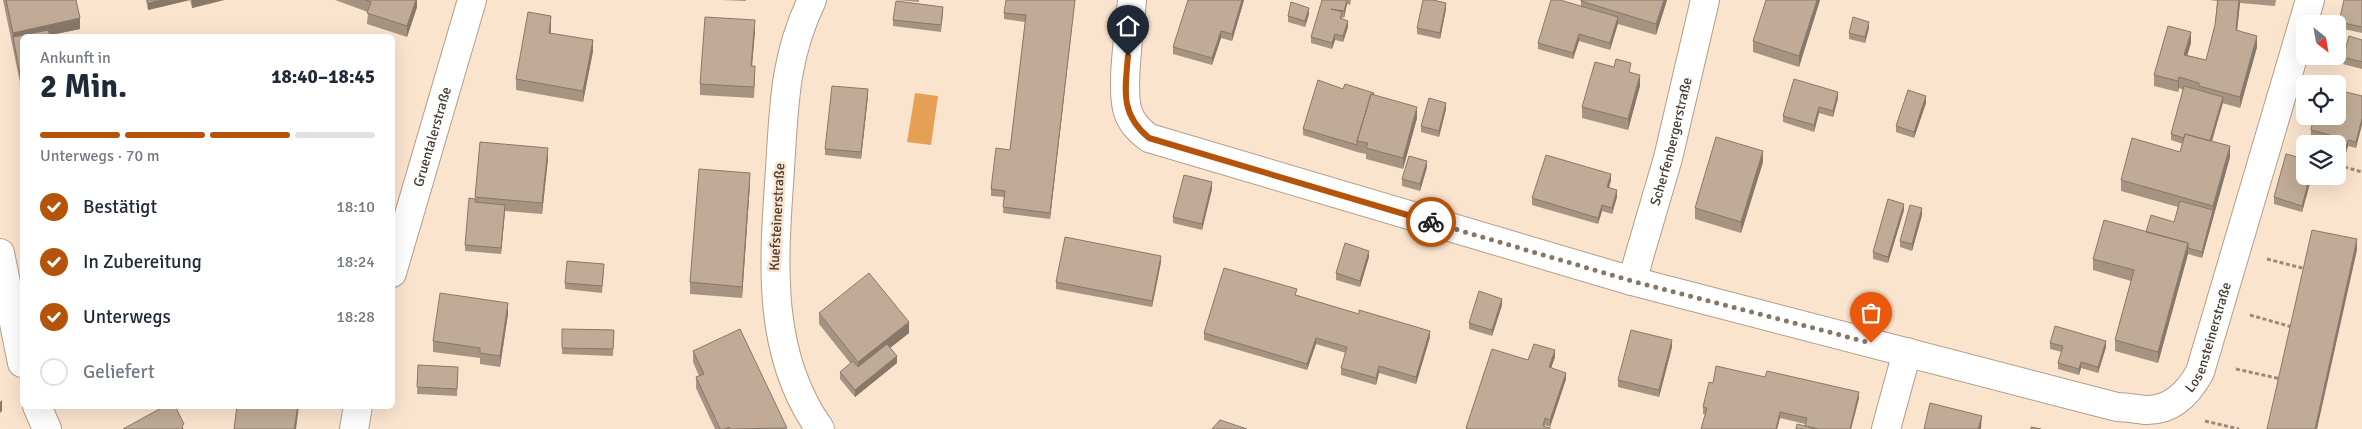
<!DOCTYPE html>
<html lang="de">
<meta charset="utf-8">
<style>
:root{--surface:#fff;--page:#f2f2f3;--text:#1f2937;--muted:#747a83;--line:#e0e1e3;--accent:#b45309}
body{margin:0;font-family:Signika,sans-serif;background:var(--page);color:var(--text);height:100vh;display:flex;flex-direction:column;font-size:19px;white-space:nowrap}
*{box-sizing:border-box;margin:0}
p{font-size:16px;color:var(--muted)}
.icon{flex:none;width:28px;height:28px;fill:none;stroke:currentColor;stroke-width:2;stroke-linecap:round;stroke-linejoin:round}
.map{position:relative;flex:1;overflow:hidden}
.details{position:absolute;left:20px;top:34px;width:375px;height:375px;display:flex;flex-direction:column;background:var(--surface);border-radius:8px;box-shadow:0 5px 20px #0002}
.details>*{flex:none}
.needle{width:32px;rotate:149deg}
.controls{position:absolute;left:2296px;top:15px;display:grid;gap:10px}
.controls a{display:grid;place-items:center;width:50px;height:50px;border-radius:8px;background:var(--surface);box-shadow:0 5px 20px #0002;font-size:25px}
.pin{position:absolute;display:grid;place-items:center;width:42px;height:42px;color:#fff;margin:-51px -21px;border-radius:50% 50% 50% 0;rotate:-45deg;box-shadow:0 0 5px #0007}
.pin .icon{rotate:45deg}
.courier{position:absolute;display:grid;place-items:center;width:50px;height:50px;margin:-25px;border:4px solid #b45309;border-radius:50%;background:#fff;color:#222;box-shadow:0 1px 6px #0007}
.head em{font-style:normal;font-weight:700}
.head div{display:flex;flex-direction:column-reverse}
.head{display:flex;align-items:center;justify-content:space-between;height:85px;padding:0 20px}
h1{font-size:32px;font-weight:700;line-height:38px}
.bar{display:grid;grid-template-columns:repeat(4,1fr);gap:8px 5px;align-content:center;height:60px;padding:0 20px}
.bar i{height:6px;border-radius:4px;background:var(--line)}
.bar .selected{background:var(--accent)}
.bar p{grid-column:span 4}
ol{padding:0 20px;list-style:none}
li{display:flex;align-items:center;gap:15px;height:55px}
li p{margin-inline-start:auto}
li .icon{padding:5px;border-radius:50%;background:var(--accent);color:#fff;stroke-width:4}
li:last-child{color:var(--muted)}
li i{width:28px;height:28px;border:2px solid var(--line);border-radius:50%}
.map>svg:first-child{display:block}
</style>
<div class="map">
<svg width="2362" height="429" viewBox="0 0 2362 429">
<rect width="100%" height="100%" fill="#fbe4ce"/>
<path fill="#e5a055" d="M915,93L938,96L931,145L907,142Z"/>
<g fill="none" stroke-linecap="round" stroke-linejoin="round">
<defs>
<g id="minor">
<path d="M812,0C784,58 784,107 780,169C774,258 765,352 820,429"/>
<path id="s1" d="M1132,0C1130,26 1120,90 1128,112C1132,124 1140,131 1149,138L1632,281L2117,407C2126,407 2135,409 2145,410C2171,411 2188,394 2200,372L2310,0"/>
<path d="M0,253L22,363"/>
<path id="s2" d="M392,273L472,0"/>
<path id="s3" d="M1632,281L1668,158L1705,0"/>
<path d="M37,406L47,429"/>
<path d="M354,429L358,406"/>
<path d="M1886,429L1907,352"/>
</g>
</defs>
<use href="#minor" stroke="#b39d89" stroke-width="30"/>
<path stroke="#9a8a7c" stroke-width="3" stroke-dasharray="4 2.5" stroke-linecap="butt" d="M2338,165L2362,172
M2267,259L2306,269
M2250,315L2292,327
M2236,369L2281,379
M2205,421L2239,429"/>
<use href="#minor" stroke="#fff" stroke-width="28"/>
</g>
<path fill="#a69382" d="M3,0H76L80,29L50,35L22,36V92Z
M146,0H224L192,8L190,0L148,10Z
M335,0H417V7L407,37L367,24L368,12Z
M721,0H746V1Z
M896,0H919V2Z
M1075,0L1050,219L1003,213L1004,197L991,196V189L1010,150L1025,22L1004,19V13Z
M1244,0L1232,41L1221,38L1212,65L1173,54V47Z
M1322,0H1351L1350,5L1347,4L1344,18L1342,17V19L1348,27L1343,42L1335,40L1332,49L1311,43V37Z
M1667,0L1656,35L1618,24L1610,50L1579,41L1573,59L1538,49V43L1581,6V1Z
M1820,0L1799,67L1753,52V41Z
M2209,0H2276L2275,6L2240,3L2237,30L2257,47L2240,108L2222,103L2212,141L2230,157L2202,258L2188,254L2158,363L2115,351V340L2131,281L2093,270V259L2146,232L2174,222L2178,207L2121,191V180L2180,152L2183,144L2171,140V134L2183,90L2179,88L2178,92L2154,86V75L2191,43L2187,55L2206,60L2215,25L2217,1Z
M2362,0V33L2339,28V22Z
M1446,9L1440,39L1417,34V28Z
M943,13L941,32L893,26V20Z
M1309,14L1305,27L1288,22V16Z
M551,27V33L593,51L583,102L516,90V79Z
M1869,28L1865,43L1849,39V33Z
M755,31L752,66L755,77L754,98L700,95V84Z
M2362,40V69L2343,64V57Z
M1631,72L1640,86L1628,130L1582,118V107Z
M1343,89L1374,95L1417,118L1403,169L1366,159V154L1357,152L1303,135V129Z
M868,96L861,159L825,155V149Z
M2362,96L2356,148L2348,146L2346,153L2338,151V144H2328L2329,141L2311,137V130Z
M1838,98L1833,117L1819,113L1814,132L1783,122V116Z
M1926,103L1914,138L1896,132V126Z
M1446,109L1439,137L1421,132V126Z
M480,142L548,159L542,214L505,211L501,254L465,251V245L475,199Z
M1763,162L1741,233L1695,219V208Z
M1427,167L1420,191L1402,186V179Z
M2305,176H2312L2302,212L2274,204V197Z
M1611,180L1609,188L1617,197L1612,214L1602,211L1598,224L1532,205V198Z
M750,184L742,298L690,294V282Z
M1212,189L1202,230L1173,223V217Z
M1904,210L1888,263L1873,259V252Z
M1922,215L1912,251L1900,247V241Z
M1369,257L1360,287L1336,280V273Z
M1161,262L1152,307L1056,289V282Z
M604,270L602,293L565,289V283Z
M1297,295L1430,337L1416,384L1379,373L1376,385L1341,375V368L1346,353L1316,344L1307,370L1204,340V333Z
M1502,305L1492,336L1469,329V323Z
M819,313L909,333L890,348L897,363L855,397L840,379V372L851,364L819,324Z
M508,314L500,367L480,364V358L433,352V341Z
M562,329L614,330L613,356L562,354Z
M2050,343L2106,347L2098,373L2081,368L2079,375L2058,369V363L2062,352L2050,349Z
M1672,347L1659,397L1618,387V380Z
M693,351L787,429H715L696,388V377L699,376L693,362Z
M1555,357L1551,368L1566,379L1550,427L1545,425V427L1550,429H1466V428L1528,360Z
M418,365L458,373L457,396L417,394Z
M1713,383L1859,398L1851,429H1796L1805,426V424L1780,418L1777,429H1701L1705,414H1703V407Z"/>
<path fill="#87786a" d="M162,0H190L148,10V3Z
M192,0H224L192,8Z
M414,0H417V7L407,37V26Z
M1075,0L1050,219V213Z
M1242,0H1244L1232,41V34Z
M1347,0V4L1344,18V11Z
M1664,0H1667L1656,35V24Z
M1817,0H1820L1799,67V56Z
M2239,0H2240V3L2236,41V30Z
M1446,3V9L1440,39V33Z
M1309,8V14L1305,27V21Z
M551,16V27L549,44V33Z
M1618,17V23L1610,50V43Z
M80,18V29L46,36L13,37V33Z
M755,20V31L751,77V66Z
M1348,21V27L1343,42V36Z
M1869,22V28L1865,43V37Z
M1221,31V38L1212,65V58Z
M2191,32V43L2184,66V55Z
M1335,34V40L1332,49V43Z
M1579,34V41L1573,59V53Z
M2257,36V47L2240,108V97Z
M593,40V51L583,102V91Z
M1640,75V86L1628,130V119Z
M2179,77V88L2178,92V81Z
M868,89V96L861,159V152Z
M1838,92V98L1833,117V111Z
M1926,96V103L1914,138V132Z
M2223,97V103L2209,151V145Z
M1446,103V109L1439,137V131Z
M1417,107V118L1403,169V158Z
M1819,107V113L1814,132V125Z
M2362,118V125L2356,148V142Z
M2348,140V146L2346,153V147Z
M2230,146V157L2202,258V252L2213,210V206Z
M548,148V159L542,214V203Z
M1763,151V162L1741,233V222Z
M1427,161V167L1420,191V184Z
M750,173V184L742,298V287Z
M1611,174V180L1607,194V187Z
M2310,176H2312L2302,212V206Z
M1212,182V189L1202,230V224Z
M1617,190V197L1612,214V208Z
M1904,204V210L1888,263V257Z
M505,205V211L501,254V248Z
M1602,205V211L1598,224V218Z
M1922,208V215L1912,251V244Z
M2357,239V250L2317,429H2315Z
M2188,243V254L2158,363V352Z
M1369,251V257L1360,287V281Z
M1161,256V262L1152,307V301Z
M1502,299V305L1492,336V330Z
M508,303V314L500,367V356Z
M909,322V333L858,373V362Z
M1430,331V337L1416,384V377Z
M1316,338V344L1307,370V364Z
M1672,340V347L1659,397V390Z
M2106,341V347L2098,373V367Z
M1555,350V357L1549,374V367Z
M897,356V363L855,397V390Z
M2081,362V368L2079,375V369Z
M1379,366V373L1376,385V378Z
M1566,373V379L1550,427V420Z
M1859,392V398L1851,429H1850Z
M2,400V411L0,413V402Z
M298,406H299L296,429H294Z
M1780,412V418L1777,429H1776Z
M1982,416L1981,429H1978Z"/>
<path fill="#c1ab97" stroke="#87786a" d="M6,0H76L80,18L13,33Z
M148,0H162L148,3Z
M365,0H416L407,26L367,13L371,2Z
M1006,0H1075L1050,213L1003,207L1005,191L991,189L996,148L1010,150L1026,15L1004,13Z
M1188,0H1242L1232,34L1221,31L1212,58L1173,47Z
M1322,0H1347L1344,11L1331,9L1342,12L1340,18L1348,21L1343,36L1335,34L1332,43L1311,37Z
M1423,0H1433L1446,3L1440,33L1417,28Z
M1551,0H1560L1618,17L1610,43L1579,34L1573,53L1538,43Z
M1581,0H1664L1656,24L1581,1Z
M1766,0H1817L1799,56L1753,41Z
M2218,0H2239L2236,30L2257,36L2240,97L2199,86V83L2179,77L2178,81L2154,75L2168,26L2191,32L2184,55L2206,60L2215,25Z
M2344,0H2362V27L2339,22Z
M896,1L943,7L941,25L893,20Z
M1291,2L1309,8L1305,21L1288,16Z
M528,12L551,16L549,33L593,40L583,91L516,79Z
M705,17L755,20L751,66H755L754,87L700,84Z
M1853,17L1869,22L1865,37L1849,33Z
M48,30L50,36H22V85L13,37Z
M2349,36L2362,40V62L2343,57Z
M1616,59L1631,63L1629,72L1640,75L1628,119L1582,107L1595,62L1614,67Z
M1794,79L1838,92L1833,111L1819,107L1814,125L1783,116Z
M1318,80L1343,89L1345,84L1374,93L1373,95L1371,94L1357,141V145L1303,129Z
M832,86L868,89L861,152L825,149Z
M2184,86L2223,97L2210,141L2185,134L2184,138L2171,134Z
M1908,90L1926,96L1914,132L1896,126Z
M2338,90L2362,96V118L2356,142L2348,140L2346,147L2338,145V144L2328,143L2330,135L2311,130L2314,116H2338Z
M1371,94L1417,107L1403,158L1366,148L1368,143L1357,141Z
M1429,98L1446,103L1439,131L1421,126Z
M2185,134L2230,146L2213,206L2121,180L2132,138L2180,152Z
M1716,137L1763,151L1741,222L1695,208Z
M480,142L548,148L542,203L475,197Z
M2286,154L2305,159V176H2310L2302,206L2274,197Z
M1546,155L1611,174L1607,187L1617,190L1612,208L1602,205L1598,218L1532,198Z
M1409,156L1427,161L1420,184L1402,179Z
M699,169L750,173L742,287L690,282Z
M1184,175L1212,182L1202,224L1173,217Z
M469,198L475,199V202L505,205L501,248L465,245Z
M1888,199L1904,204L1888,257L1873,252Z
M2180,201L2213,210L2202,252L2188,248V243L2146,232L2151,215L2174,222Z
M1910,205L1922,208L1912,244L1900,241Z
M2104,220L2188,243L2158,352L2115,340L2134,270L2093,259Z
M2312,230L2357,239L2315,429H2267Z
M1065,237L1161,256L1152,301L1056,282Z
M1345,243L1369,251L1360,281L1336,273Z
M567,261L604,264L602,286L565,283Z
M1224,268L1297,289L1295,295L1359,314V310L1430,331L1416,377L1379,366L1376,378L1341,368L1347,347L1316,338L1307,364L1204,333Z
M869,273L909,322L858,362L819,313Z
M1479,291L1502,299L1492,330L1469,323Z
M440,293L508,303L500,356L480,353V348L433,341Z
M2055,326L2106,341L2098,367L2081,362L2079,369L2058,363L2063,346L2050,343Z
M562,329L614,330L613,349L562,348Z
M740,329L787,428L730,429L729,427L725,429H720L696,377L704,374L693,351Z
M1631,330L1672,340L1659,390L1618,380Z
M887,344L897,356L855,390L840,372L853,361L858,367Z
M1534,344L1555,350L1549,367L1566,373L1550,420L1545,418L1543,426L1550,428V429H1470L1466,428L1492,349L1528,360Z
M418,365L458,367L457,389L417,387Z
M1716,366L1765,377L1767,371L1859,392L1850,429H1818L1805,426L1807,418L1780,412L1776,429H1701L1707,408L1703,407L1709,382L1713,383Z
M1930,403L1982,416L1978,429H1924Z
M165,406H175L184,424L182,426L183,429H123Z
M237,406H298L294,429H234Z
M1220,420L1247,429H1212Z
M1797,424L1818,429H1796Z
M2031,427L2041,429H2031Z"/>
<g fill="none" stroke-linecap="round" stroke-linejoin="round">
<path stroke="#847669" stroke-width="5" stroke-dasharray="0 9" d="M1431,222L1632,281L1871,343"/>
<path stroke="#b45309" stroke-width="6" d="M1128,56C1125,91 1120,114 1149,138L1431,222"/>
</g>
<g text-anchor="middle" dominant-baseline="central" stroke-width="5" stroke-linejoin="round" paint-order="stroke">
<g font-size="14" fill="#443b33" stroke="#fbe4ce">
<text stroke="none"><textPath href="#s2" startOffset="142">Gruentalerstraße</textPath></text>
<text stroke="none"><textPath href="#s3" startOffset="145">Scherfenbergerstraße</textPath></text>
<text transform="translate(777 217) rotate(-87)">Kuefsteinerstraße</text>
<text stroke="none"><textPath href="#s1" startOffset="1286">Losensteinerstraße</textPath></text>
</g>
</g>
</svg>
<div class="controls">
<a><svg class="needle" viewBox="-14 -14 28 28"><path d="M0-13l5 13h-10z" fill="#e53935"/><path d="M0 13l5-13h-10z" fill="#747a83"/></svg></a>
<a><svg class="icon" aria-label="locate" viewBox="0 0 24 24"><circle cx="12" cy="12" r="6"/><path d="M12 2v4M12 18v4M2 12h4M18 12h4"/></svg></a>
<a><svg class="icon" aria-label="layers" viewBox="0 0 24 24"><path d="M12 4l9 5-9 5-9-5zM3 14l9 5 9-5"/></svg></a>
</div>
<div class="pin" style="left:1871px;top:343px;background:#ea580c"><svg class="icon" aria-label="bag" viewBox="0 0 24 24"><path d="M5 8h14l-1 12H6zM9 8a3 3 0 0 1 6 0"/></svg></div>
<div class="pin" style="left:1128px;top:56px;background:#1f2937"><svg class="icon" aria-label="home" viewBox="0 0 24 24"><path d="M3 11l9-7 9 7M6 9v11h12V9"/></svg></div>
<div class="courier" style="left:1431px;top:222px"><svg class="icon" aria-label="bike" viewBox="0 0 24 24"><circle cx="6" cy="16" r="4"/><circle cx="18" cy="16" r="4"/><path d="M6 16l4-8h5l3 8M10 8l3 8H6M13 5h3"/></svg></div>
<section class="details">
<div class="head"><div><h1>2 Min.</h1><p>Ankunft in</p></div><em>18:40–18:45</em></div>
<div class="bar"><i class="selected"></i><i class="selected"></i><i class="selected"></i><i></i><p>Unterwegs · 70 m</p></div>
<ol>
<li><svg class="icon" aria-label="check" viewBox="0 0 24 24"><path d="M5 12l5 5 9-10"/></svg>Bestätigt<p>18:10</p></li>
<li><svg class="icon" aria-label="check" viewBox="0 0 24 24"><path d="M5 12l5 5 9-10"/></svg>In Zubereitung<p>18:24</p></li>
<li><svg class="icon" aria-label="check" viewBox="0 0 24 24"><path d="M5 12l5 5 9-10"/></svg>Unterwegs<p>18:28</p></li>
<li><i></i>Geliefert</li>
</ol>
</section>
</div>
